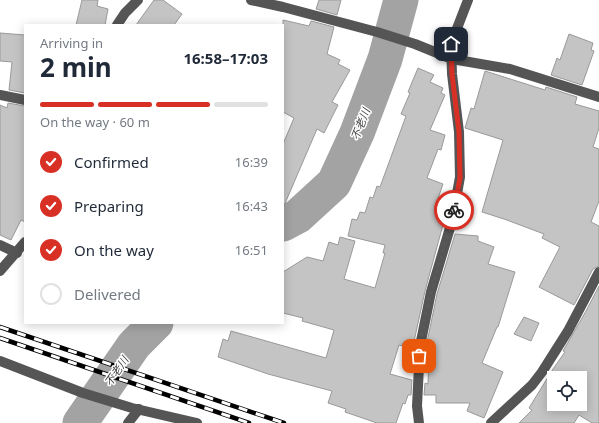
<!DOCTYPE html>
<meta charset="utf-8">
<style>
:root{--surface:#fff;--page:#f2f2f3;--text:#1f2937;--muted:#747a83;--line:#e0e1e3;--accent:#d93025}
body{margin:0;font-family:"Noto Sans","Noto Sans JP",sans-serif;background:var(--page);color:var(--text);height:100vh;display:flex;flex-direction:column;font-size:15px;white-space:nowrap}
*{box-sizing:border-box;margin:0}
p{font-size:13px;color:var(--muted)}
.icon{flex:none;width:22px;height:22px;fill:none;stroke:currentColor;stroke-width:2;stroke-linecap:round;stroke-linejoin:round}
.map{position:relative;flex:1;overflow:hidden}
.sheet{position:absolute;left:24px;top:24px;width:260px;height:300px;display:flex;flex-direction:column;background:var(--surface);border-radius:0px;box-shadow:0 2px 10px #0003}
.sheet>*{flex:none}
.tools{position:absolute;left:547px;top:371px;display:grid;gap:8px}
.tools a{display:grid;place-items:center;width:40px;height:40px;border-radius:0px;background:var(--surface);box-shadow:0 2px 10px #0003;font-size:20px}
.pin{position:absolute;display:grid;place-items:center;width:34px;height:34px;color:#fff;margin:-17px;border-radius:8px;box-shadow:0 2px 6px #0006}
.courier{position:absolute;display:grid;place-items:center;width:40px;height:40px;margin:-20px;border:3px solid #d93025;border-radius:50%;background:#fff;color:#222;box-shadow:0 1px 5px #0007}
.overview em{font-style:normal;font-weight:700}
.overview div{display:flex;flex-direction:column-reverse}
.overview{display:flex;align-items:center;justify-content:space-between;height:68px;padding:0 16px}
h1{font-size:26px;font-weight:700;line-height:30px}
.bar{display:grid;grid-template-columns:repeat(4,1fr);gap:6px 4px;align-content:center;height:48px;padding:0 16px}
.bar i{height:5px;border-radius:3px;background:var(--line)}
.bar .current{background:var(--accent)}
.bar p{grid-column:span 4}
ol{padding:0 16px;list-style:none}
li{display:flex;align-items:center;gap:12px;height:44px}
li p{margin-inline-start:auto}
li .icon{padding:4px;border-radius:50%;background:var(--accent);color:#fff;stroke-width:4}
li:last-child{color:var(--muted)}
li i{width:22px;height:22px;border:2px solid var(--line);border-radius:50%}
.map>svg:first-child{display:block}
</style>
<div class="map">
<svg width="599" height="423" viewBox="0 0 599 423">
<rect width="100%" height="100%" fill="#fff"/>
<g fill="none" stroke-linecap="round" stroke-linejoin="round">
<path stroke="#a3a3a3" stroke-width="35" d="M283,224L298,216L334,183L357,133L385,59L401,0
M80,423L134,345L156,323"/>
</g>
<path fill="#c4c4c4" stroke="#999" fill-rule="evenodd" d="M82,0H98L97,6L108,9L105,25H76Z
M154,0H163L182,14L174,25H136Z
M319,0H341L337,15L316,9Z
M283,20L309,26L311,21L334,27L327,54L340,60L338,64L350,70L332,102L338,105L324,133L317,129L283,208V144L294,118L283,112Z
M0,33L25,35V93L9,90L12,62L0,61Z
M569,34L593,43L591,50L594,51L582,85L551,75L557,58L560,60Z
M418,68L434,75L430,82L443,88L441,93L445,95L430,130L445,135L441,150L438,149L427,178L443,184L435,207L447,210L425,291L413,346L403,343L402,346L399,345L390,374L412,380L411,395H408L405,404L403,403L396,423H377L345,412L346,409L328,403L332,391L268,374L218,357L223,339L228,341L231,331L326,358L334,330L302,321L303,318L283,313V272L307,257L323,261L329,242L338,245L340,237L355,241L344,279L375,288L385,253H383L385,245L348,236L352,219L357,220L360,212L365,213L370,197L373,198L377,186L380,187L406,116L401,114L410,93L408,92Z
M485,71L545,90L546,87L577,97L575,104L599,111V128L593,147L599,149V201L591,222L599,226V266L593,269L574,305L539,287L560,247L542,238L544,234L504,219L482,212L503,140L465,128L471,108L474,109Z
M8,103L25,106V222L21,220L11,240L0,235V105L7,108Z
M455,234L478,236V241L494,247L488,264L515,272L498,327H497L482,363L503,372L484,418L467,411L470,403H436V395H424L425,383L428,384L429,351L426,350V347L437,294Z
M599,286V423H592L579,415L574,423H519L532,410L529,408L553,369L565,352L563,351L586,311ZM554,378H580V404H554Z
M524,317L539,323L531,341L514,334Z"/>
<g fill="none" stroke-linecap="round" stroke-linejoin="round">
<path stroke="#555" stroke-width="10" d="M251,0L283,7L377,32L415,44L452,59L510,69L599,97
M117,25L125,13L138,0
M0,95L25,100
M0,245L17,253
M0,271L25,242
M0,361L83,393L132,408L197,423
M128,423L139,409
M419,423L417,406L420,346L431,292L452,221L460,177L459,132L452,74L451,44L468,0
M491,423L532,385L542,372L568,331L599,272"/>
<defs>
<path id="rail" d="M0,327L284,423
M0,338L249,423"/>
</defs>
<use href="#rail" stroke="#000" stroke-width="4.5"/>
<use href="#rail" stroke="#fff" stroke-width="3" stroke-dasharray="9" stroke-linecap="butt"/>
</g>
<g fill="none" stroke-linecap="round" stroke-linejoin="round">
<path stroke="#595959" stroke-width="4" stroke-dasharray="0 7.2" d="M419,356C423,310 439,265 452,221L454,210"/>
<path stroke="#d93025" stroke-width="5" d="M451,44L452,74L459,132L460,178L454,210"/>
</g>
<g text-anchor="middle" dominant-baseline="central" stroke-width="3" stroke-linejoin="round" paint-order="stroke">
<g font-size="11" font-style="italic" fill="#444" stroke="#fff">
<text transform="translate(360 124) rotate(-69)">不老川</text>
<text transform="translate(116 371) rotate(-56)">不老川</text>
</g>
</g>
</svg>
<div class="tools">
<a><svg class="icon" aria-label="locate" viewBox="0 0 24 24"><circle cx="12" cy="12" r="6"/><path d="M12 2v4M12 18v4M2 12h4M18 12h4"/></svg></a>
</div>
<div class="pin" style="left:419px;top:356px;background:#ea580c"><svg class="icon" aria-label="bag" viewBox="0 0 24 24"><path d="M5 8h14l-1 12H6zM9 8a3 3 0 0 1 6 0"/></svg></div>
<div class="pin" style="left:451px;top:44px;background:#1f2937"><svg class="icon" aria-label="home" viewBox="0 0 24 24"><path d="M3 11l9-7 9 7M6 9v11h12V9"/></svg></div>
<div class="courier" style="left:454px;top:210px"><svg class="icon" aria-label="bike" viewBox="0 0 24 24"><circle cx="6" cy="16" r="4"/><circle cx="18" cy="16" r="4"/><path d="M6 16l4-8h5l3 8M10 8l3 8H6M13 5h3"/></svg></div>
<section class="sheet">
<div class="overview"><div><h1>2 min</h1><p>Arriving in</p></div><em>16:58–17:03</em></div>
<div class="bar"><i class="current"></i><i class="current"></i><i class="current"></i><i></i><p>On the way · 60 m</p></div>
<ol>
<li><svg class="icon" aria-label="check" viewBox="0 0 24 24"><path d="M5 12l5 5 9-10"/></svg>Confirmed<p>16:39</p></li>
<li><svg class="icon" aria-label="check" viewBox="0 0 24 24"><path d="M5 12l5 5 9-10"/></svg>Preparing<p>16:43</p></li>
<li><svg class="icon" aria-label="check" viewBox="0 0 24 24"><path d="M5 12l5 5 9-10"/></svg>On the way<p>16:51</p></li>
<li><i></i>Delivered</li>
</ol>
</section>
</div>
